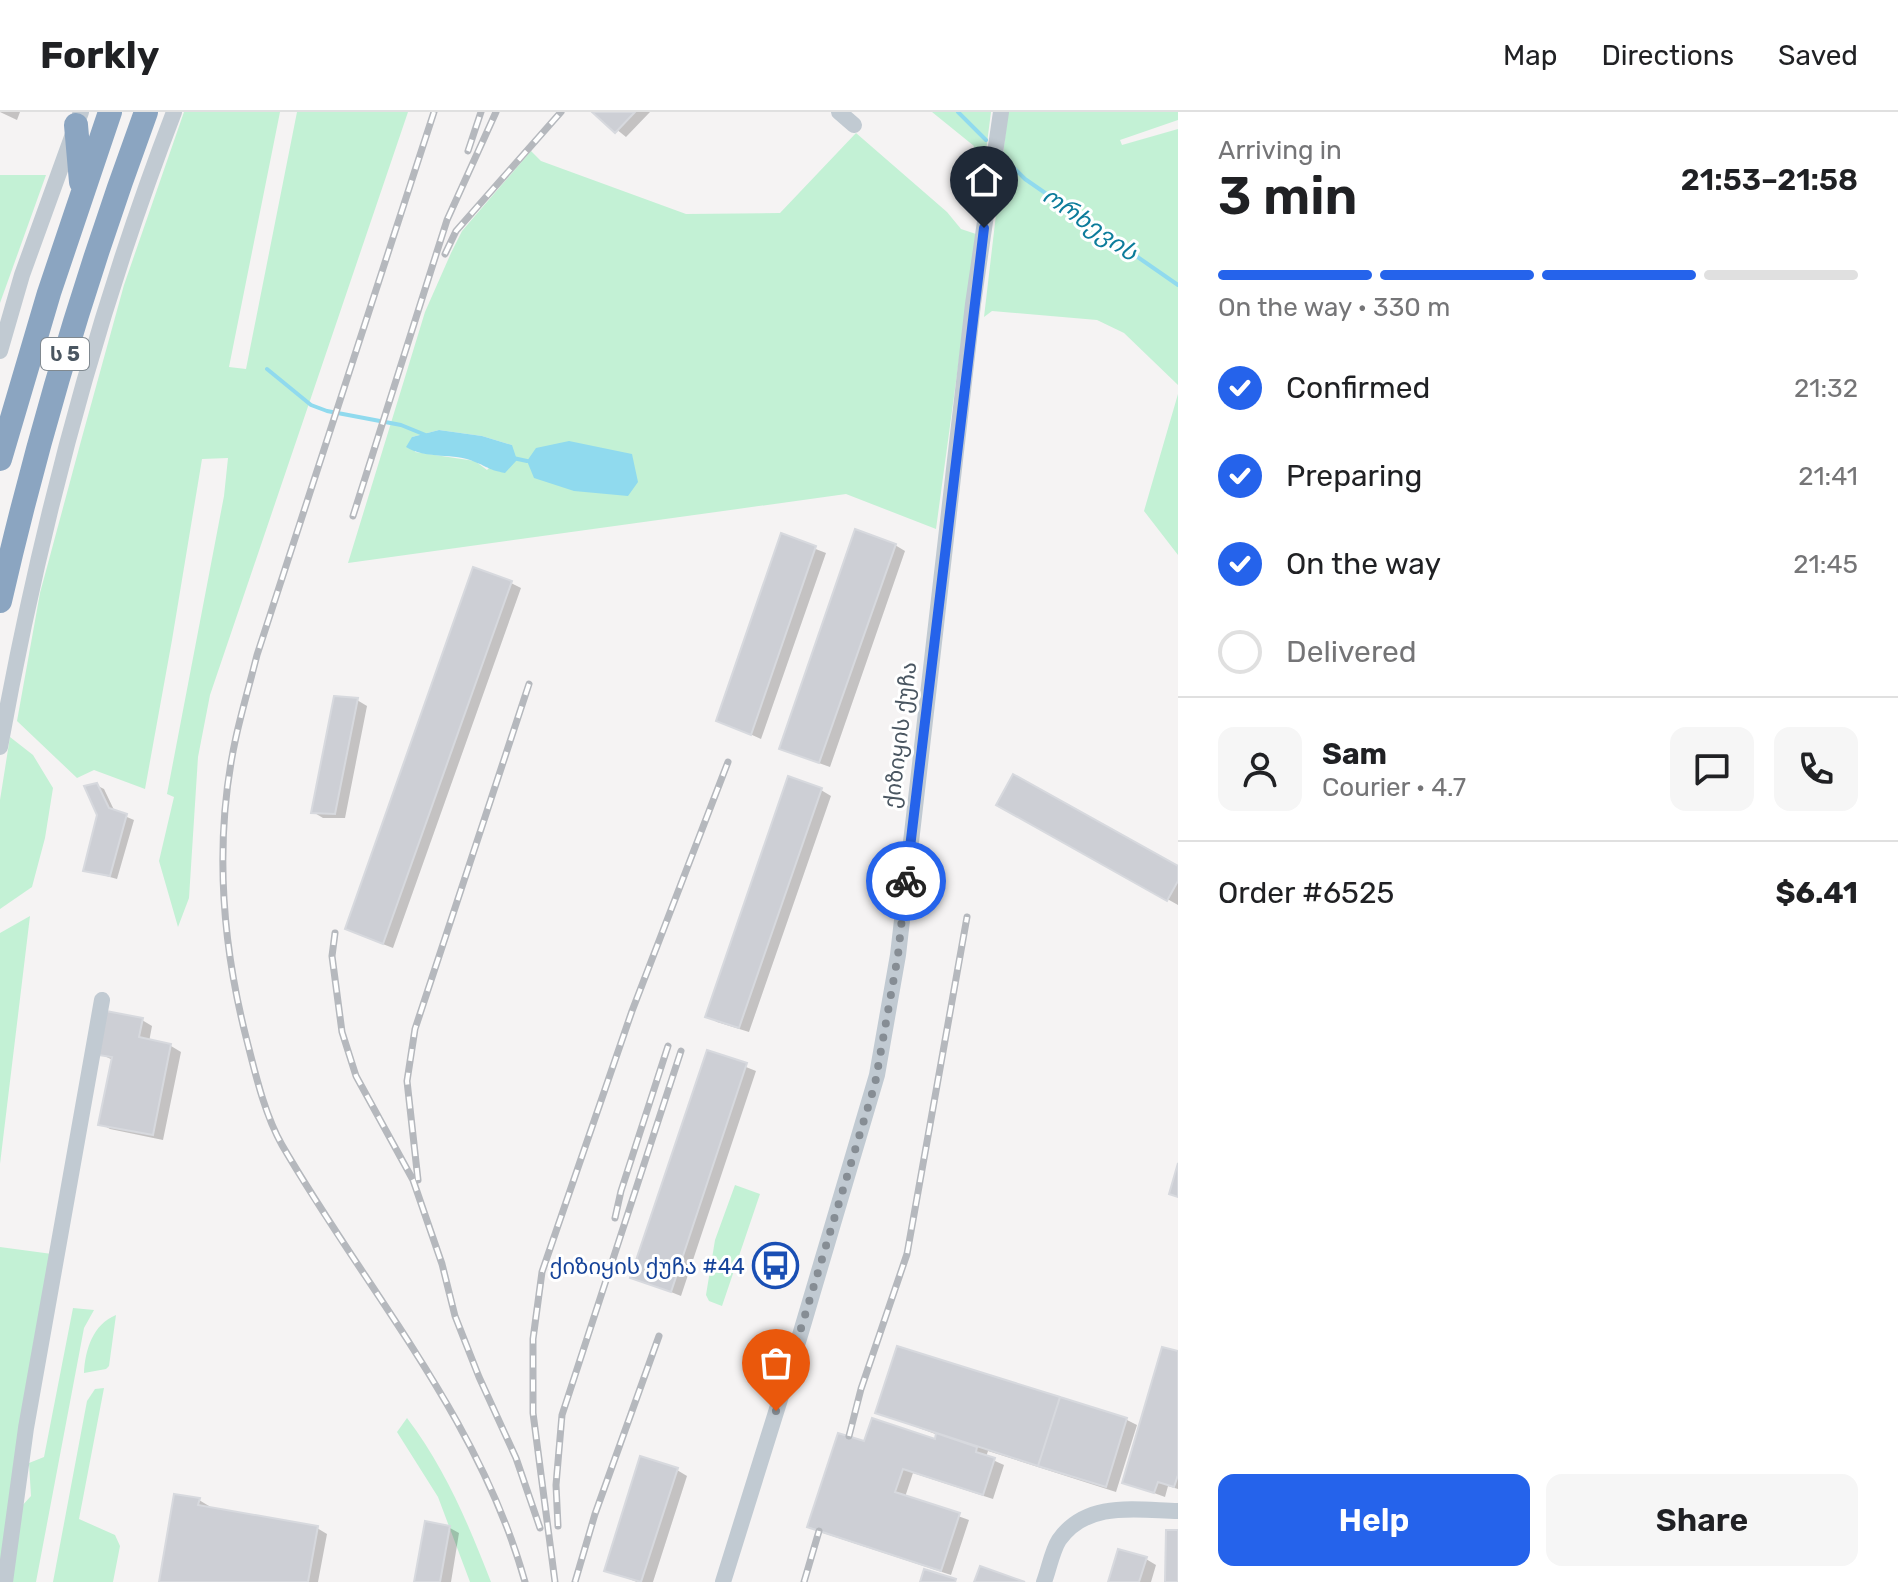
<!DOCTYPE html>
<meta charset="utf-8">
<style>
:root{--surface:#fff;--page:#f6f6f6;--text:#202124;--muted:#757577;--line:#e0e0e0;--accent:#2563eb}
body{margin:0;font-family:Rubik,"Noto Sans Georgian",sans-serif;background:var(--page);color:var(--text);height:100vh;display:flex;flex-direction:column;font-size:30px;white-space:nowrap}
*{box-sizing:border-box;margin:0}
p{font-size:26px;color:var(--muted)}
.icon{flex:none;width:44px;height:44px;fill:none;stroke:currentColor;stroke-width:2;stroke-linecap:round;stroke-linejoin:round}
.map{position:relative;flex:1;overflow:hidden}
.side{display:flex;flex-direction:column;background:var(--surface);width:720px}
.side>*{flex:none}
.pin{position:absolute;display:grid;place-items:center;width:68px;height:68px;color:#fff;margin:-82px -34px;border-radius:50% 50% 50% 0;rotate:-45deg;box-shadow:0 0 8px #0007}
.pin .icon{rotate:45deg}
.courier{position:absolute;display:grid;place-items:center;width:80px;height:80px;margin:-40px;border:6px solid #2563eb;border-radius:50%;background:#fff;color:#222;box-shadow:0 2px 10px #0007}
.overview em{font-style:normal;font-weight:600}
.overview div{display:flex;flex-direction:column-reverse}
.overview{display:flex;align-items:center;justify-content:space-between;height:136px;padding:0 40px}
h1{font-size:52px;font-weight:600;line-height:60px}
.bar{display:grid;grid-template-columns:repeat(4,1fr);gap:12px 8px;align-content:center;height:96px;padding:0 40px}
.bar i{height:10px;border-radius:6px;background:var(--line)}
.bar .current{background:var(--accent)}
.bar p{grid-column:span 4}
.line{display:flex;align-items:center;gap:20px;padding:0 40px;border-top:2px solid var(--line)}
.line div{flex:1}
.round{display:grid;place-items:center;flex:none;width:84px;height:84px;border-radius:16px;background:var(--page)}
ol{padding:0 40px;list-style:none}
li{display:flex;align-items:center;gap:24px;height:88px}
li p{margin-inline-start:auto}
li .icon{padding:8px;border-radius:50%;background:var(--accent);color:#fff;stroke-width:4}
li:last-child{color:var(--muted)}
li i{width:44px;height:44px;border:4px solid var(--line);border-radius:50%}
.cta{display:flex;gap:16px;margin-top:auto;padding:16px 40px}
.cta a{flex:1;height:92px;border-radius:16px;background:var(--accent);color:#fff;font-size:32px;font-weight:600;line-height:92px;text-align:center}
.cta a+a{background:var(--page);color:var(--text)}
header{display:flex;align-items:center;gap:48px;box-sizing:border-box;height:112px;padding:0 40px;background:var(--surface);border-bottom:2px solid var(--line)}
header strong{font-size:38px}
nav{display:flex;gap:44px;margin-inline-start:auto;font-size:28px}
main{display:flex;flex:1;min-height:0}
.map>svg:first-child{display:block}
</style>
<header>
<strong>Forkly</strong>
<nav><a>Map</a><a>Directions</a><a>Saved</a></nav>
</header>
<main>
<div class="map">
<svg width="1178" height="1470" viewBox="0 0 1178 1470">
<rect width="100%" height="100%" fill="#f5f3f3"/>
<path fill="#c3f1d5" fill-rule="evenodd" d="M184,0H280L229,255L246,257L297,0H408L210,583L198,645L189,786L178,815L159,749L174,685L167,682L224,384L228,346L202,347L172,528L145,677L94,658L77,666L17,609L40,481L81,329L124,173Z
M932,0H991L979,93L962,92L974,34Z
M1008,0H1178V8L1120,28L1122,33L1178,17V273L1124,221L1097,208L992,199L984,205Z
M856,21L947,100L961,117L976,122L936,417L846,382L348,451L425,200L451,141L462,119L531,39L541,49L686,102L780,101ZM439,318L482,324L512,333L487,358L475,349L415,340L412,325Z
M0,63H46L0,191Z
M1178,282V443L1144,399Z
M10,625L33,643L53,676L45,726L32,775L0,797V688Z
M30,804L0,1052V821Z
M735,1073L760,1082L722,1194L709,1189L706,1183L715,1128Z
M0,1135L52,1142L0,1461Z
M73,1196L94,1198L84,1216L36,1470H11L20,1396L31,1384L29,1351L44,1345Z
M116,1203L109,1254L106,1257L84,1261C85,1238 93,1212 116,1203Z
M104,1276L79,1407L115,1423L120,1434L113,1470H53L87,1289L95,1277Z
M407,1306C445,1356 468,1411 491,1470H470L438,1385L397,1320Z"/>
<path fill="#90daee" d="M439,318L482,324L512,333L517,348L505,361C489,358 488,355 475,350C454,340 427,348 406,335L412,325Z
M569,329L632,342L638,370L628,384L574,379L534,366L527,349L536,336Z"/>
<path fill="#0003" d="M0,0H20L17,8Z
M595,0H650L626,25Z
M782,424L826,441L761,627L719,608Z
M895,433L905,439L830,655L791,641L781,636Z
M511,471L521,476L393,836L357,822Z
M357,588L367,594L345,706H323L313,700Z
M96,673L104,677L115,700L134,708L117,767L85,758L99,703Z
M821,678L831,684L749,920L717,910L707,904Z
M998,692L1178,756V793Z
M142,908L152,914L149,930L171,934L181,940L163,1028L110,1017L101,1012L113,948L100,942Z
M708,940L756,959L681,1184L633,1165Z
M898,1237L1127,1308L1137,1313L1116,1380L988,1339L986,1345L1004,1353L993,1387L913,1361L905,1385L969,1408L951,1463L820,1420L810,1414L865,1331L936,1329L938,1323L878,1301Z
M1178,1241V1377L1168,1374L1165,1385L1124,1370Z
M677,1358L687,1364L653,1470H637L606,1458Z
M199,1388L209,1394L208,1397L317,1416L327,1422L318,1470H161Z
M450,1416L459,1421L451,1470H416Z
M1146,1447L1156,1453L1151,1470H1110Z"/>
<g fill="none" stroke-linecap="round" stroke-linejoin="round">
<path stroke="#90daee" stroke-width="4" d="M958,0L986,28
M1006,48L1025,67L1178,173
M267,257L311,293L327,299L401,313L428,324
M513,346L527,349"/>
</g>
<path fill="#cdcfd5" stroke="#d7d9de" stroke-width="2" d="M592,0H635L615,21Z
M855,417L896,432L819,651L779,637Z
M781,421L816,434L751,623L716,609Z
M473,455L512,469L383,832L345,817Z
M334,584L358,586L335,702L311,701Z
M1013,662L1178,754V769L1167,789L996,693Z
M788,664L822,676L739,916L705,905Z
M97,671L109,696L127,702L110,764L83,759L97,703L84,674Z
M106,899L143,906L139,925L171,932L153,1023L98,1013L112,945L98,943Z
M707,938L747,951L671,1180L630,1166Z
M1178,1051V1085L1169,1082Z
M897,1234L1060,1285L1038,1354L875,1301Z
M1162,1235L1178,1239V1363L1174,1375L1158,1370L1154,1381L1122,1371Z
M1060,1285L1127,1306L1106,1375L1038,1354Z
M872,1306L935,1327L936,1321L977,1335L976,1340L995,1346L983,1383L903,1357L895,1380L960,1401L941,1459L807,1415L838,1321L864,1329Z
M640,1344L678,1356L641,1470L604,1459Z
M174,1382L200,1386L198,1393L318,1414L308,1470H159Z
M425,1409L450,1414L440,1470H414Z
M1166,1418H1178V1470H1165Z
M1118,1437L1147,1445L1139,1470H1108Z
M980,1454L1025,1470H974Z
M924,1457L956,1467L955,1470H920Z"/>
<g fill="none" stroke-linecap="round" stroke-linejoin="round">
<path stroke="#c1cad2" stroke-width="16" d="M839,0L854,13
M0,239L22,163L81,0
M0,635C39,420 95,205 174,0
M5,1470L26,1316L102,888
M723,1470L801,1220L877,963L898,843L973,192L1001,0
M1044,1470C1049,1457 1052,1439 1059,1428C1087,1388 1137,1398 1178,1399"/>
<path stroke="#8ba5c1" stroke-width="24" d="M76,13L81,70
M0,347L49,181L110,0
M0,489C38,323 87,160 146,0"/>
<defs>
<path id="rail" d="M434,0L257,543C250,571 242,598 236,625C214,725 221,826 246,925C255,960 264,1001 282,1033C366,1178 479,1305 525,1470
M468,39L481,0
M445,142L456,119L561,0
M353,404L447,108L496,0
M335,821L332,844L342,920L356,964L413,1068L442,1152L455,1204L479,1265L516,1346L540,1416
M418,1068L407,969L415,917L529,572
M615,1106L621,1079L668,934
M849,1324L861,1277L907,1142L967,805
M558,1414L556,1373L562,1303L681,939
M555,1470L533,1301V1227L542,1160L632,899L728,650
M575,1470L595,1402L659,1224
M804,1470L819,1419"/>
</defs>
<use href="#rail" stroke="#b5b8bd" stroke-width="7"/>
<use href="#rail" stroke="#fff" stroke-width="4" stroke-dasharray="12" stroke-linecap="butt"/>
</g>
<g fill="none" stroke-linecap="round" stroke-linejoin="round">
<path stroke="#868d94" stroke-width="8" stroke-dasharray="0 14.4" d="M776,1299L875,972L898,843L906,769"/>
<path stroke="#2563eb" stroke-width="10" d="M906,769L984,116"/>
</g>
<defs>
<symbol id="bus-ring" viewBox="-11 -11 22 22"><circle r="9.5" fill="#fff" stroke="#1a4fb4" stroke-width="1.5"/><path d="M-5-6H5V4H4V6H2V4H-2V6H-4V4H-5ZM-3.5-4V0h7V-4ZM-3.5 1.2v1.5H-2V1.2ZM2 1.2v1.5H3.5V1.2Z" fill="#1a4fb4"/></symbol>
</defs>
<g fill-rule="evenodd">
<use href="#bus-ring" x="750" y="1128" width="51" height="51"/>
</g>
<g text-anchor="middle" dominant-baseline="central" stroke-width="6" stroke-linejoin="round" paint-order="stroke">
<rect fill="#fff" stroke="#808990" stroke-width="2" x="41" y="226" width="48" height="32" rx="6"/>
<g font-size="20" font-weight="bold" fill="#4a5661">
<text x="65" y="242">ს 5</text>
</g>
<g font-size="22" fill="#4a5661" stroke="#fff">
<text transform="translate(900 623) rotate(-83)">ქიზიყის ქუჩა</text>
</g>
<g font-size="22" fill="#164399" stroke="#fff" text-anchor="end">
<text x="745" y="1154">ქიზიყის ქუჩა #44</text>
</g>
<g font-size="24" font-style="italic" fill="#0c7c9b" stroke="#fff">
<text transform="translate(1090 112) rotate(35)">ორხევის</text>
</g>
</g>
</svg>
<div class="pin" style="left:776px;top:1299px;background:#ea580c"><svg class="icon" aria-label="bag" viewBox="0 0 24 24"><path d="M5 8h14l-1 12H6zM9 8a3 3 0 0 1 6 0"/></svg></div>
<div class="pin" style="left:984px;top:116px;background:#1f2937"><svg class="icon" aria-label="home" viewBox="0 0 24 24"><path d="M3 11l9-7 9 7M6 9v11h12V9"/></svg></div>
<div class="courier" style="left:906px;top:769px"><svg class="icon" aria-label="bike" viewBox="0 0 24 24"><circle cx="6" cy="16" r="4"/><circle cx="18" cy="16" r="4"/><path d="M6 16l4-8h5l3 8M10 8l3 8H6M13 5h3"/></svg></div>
</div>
<section class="side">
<div class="overview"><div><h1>3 min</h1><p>Arriving in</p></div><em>21:53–21:58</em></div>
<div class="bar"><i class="current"></i><i class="current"></i><i class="current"></i><i></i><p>On the way · 330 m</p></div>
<ol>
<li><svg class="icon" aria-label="check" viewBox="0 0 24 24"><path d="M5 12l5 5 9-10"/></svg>Confirmed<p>21:32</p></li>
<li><svg class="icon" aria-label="check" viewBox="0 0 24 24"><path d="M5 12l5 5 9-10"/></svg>Preparing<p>21:41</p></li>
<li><svg class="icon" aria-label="check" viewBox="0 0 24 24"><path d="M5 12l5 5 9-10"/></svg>On the way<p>21:45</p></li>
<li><i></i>Delivered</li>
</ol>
<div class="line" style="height:144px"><a class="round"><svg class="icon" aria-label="person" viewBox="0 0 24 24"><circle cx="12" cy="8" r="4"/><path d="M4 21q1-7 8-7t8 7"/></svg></a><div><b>Sam</b><p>Courier · 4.7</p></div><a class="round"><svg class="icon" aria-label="chat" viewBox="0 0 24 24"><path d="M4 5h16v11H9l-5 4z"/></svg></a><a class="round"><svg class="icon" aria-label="phone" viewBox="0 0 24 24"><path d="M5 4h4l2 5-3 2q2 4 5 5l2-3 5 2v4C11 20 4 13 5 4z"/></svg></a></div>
<div class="line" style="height:104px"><div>Order #6525</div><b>$6.41</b></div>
<div class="cta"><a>Help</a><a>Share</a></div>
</section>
</main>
